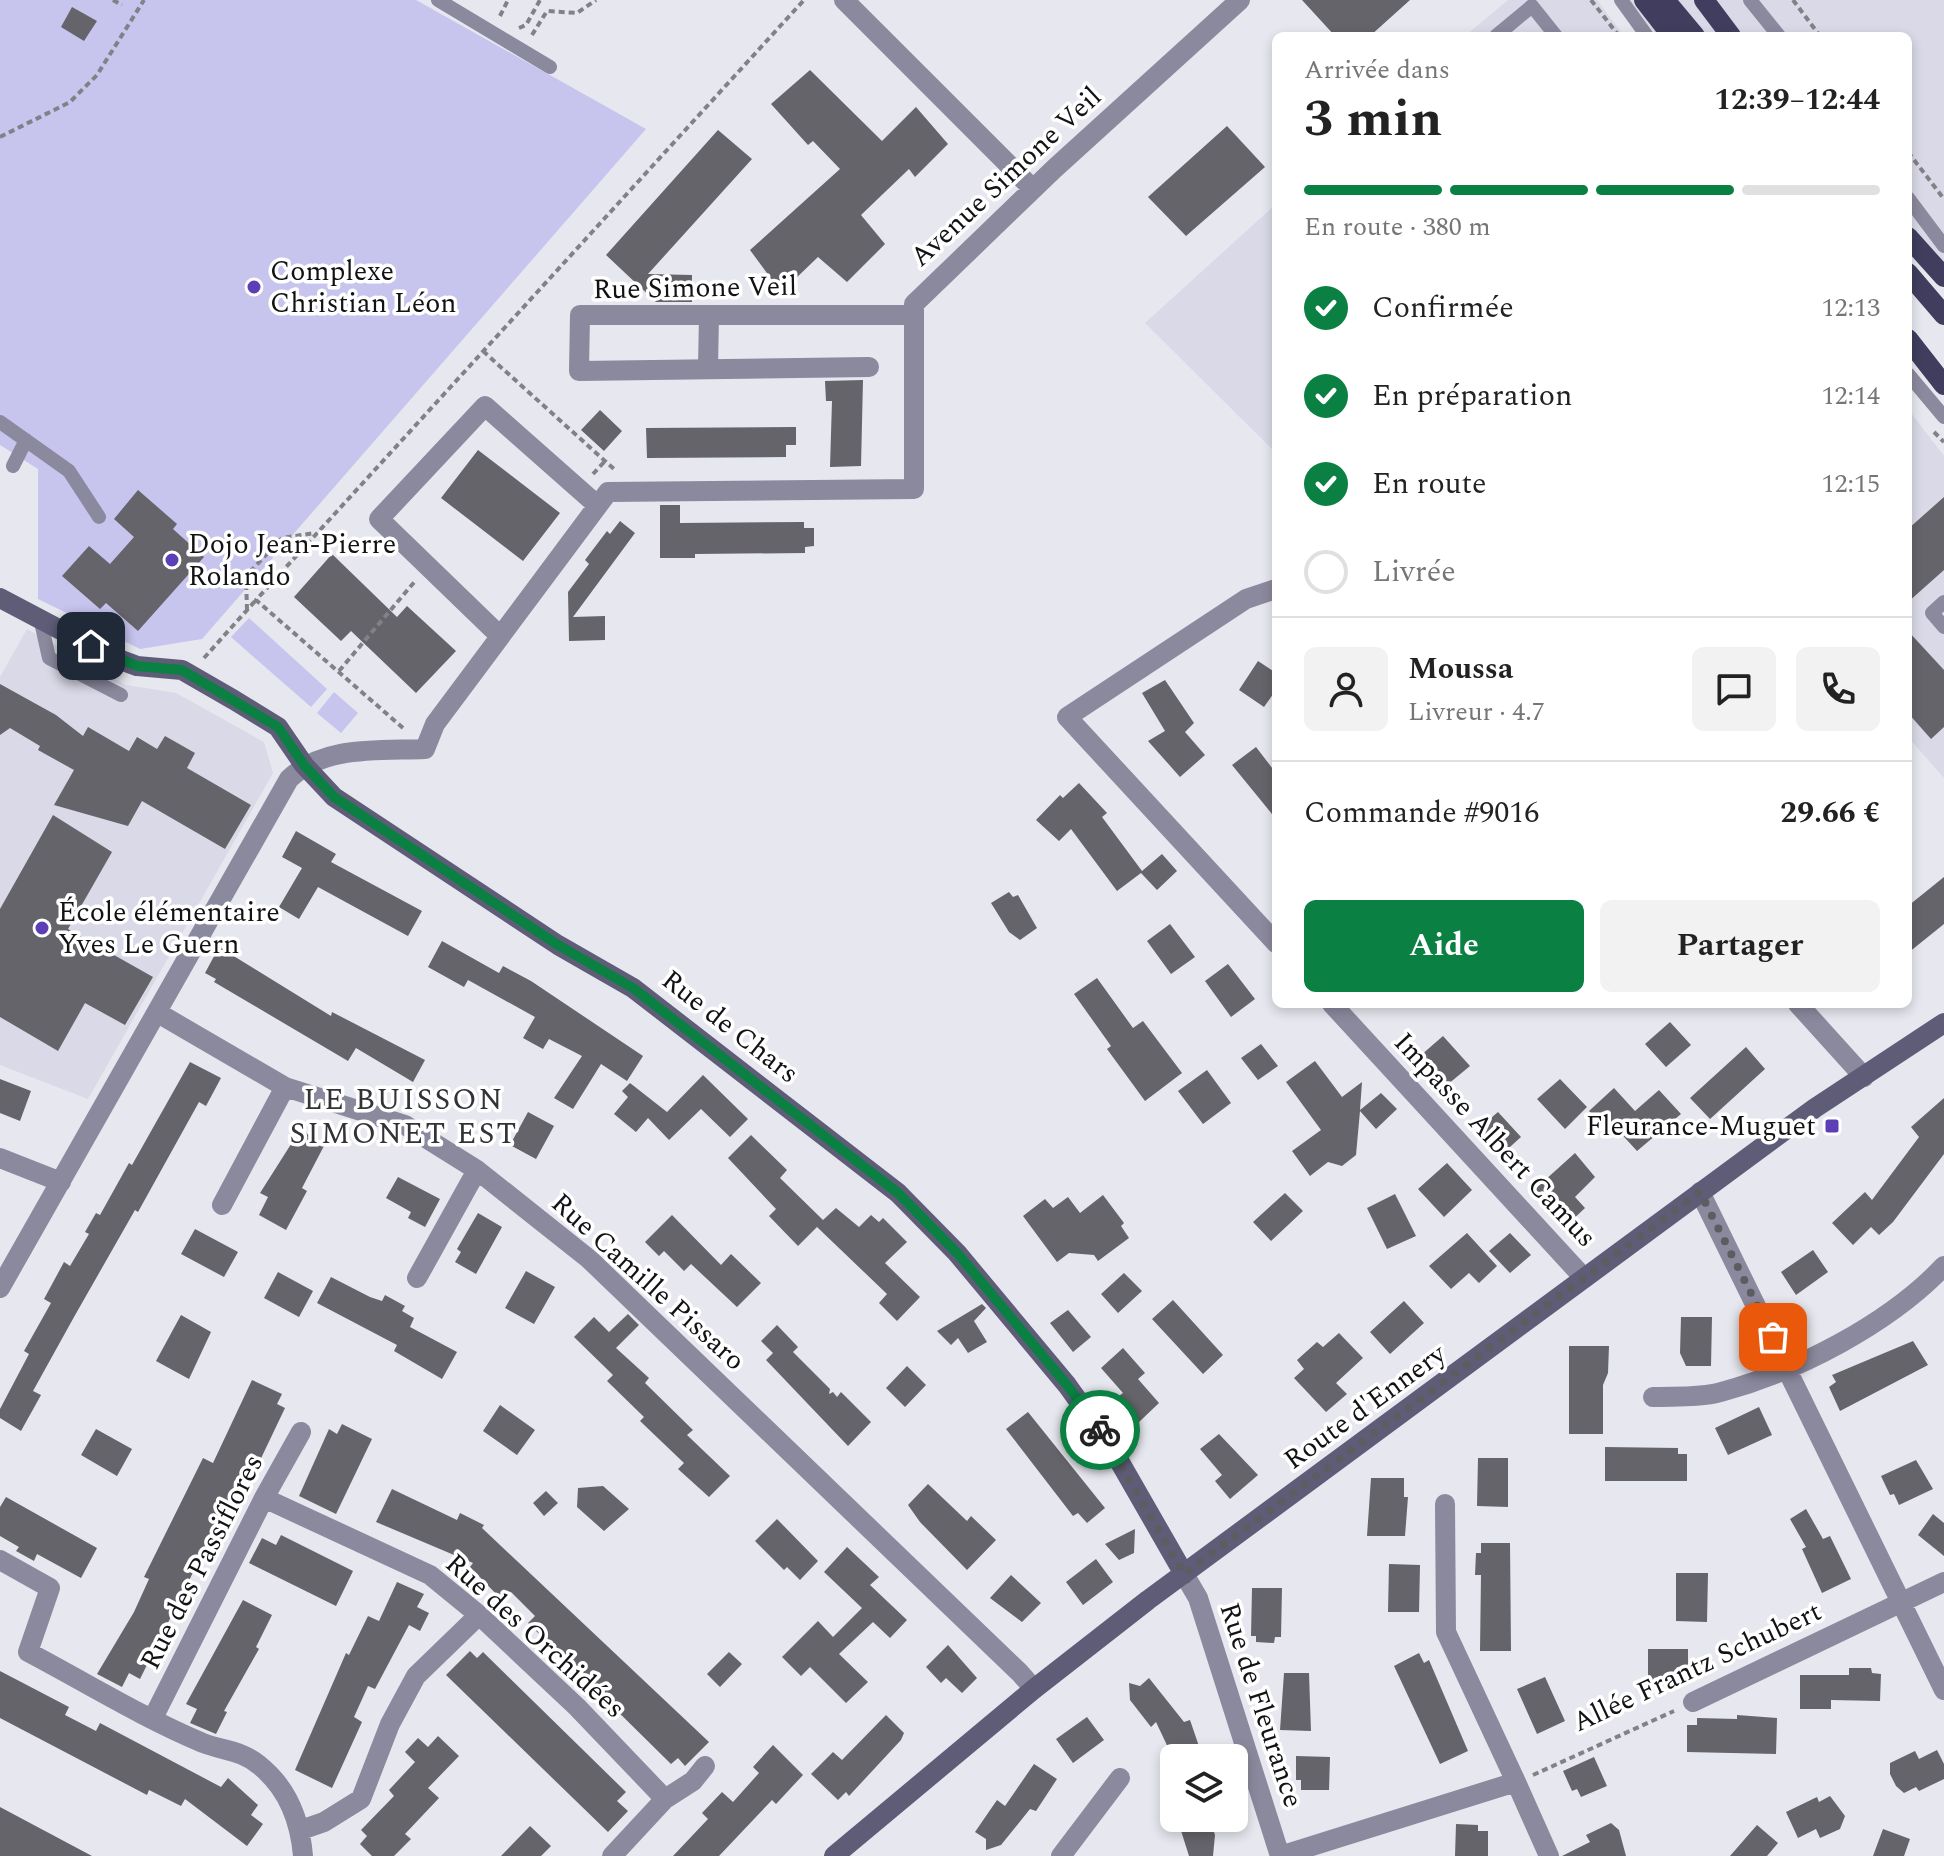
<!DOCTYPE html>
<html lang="fr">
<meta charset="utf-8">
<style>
:root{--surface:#fff;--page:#f2f2f2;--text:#222;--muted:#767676;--line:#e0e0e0;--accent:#0b8043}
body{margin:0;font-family:Spectral,serif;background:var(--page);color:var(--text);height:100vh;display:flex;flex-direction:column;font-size:30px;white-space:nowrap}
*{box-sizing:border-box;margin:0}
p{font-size:26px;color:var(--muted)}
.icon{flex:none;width:44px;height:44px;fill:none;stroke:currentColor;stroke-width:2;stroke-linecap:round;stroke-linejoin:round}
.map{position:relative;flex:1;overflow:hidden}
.panel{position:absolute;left:1272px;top:32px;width:640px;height:976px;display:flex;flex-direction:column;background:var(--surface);border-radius:12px;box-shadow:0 4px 12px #0003}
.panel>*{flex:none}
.tools{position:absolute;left:1160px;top:1744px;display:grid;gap:16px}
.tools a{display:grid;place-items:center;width:88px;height:88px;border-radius:12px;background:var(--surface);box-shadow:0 4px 12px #0003;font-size:40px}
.pin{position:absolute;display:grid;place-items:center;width:68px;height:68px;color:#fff;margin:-34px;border-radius:16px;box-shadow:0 4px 12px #0006}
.courier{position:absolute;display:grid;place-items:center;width:80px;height:80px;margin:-40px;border:6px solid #0b8043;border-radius:50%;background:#fff;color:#222;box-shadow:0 2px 10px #0007}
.headline em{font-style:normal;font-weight:700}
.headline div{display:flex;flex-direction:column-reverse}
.headline{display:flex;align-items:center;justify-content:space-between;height:136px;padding:0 32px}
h1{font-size:52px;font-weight:700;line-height:60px}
.bar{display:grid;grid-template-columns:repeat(4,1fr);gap:12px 8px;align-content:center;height:96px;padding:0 32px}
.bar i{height:10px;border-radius:6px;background:var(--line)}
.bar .selected{background:var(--accent)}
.bar p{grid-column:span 4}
.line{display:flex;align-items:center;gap:20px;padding:0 32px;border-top:2px solid var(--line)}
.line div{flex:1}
.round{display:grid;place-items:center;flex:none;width:84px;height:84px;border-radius:12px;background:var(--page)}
ol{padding:0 32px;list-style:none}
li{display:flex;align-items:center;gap:24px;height:88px}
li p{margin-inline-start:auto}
li .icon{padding:8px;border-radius:50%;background:var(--accent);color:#fff;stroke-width:4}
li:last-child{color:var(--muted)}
li i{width:44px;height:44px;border:4px solid var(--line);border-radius:50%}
.primary-button{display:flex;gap:16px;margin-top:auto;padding:16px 32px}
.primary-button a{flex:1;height:92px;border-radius:12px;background:var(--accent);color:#fff;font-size:32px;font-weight:700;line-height:92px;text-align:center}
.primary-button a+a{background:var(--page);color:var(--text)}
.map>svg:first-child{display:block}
</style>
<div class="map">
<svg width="1944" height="1856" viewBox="0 0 1944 1856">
<rect width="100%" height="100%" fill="#e7e7ef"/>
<path fill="#d9d9e7" d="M1508,0H1597L1624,36H1465Z
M1617,0H1944V275L1908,245V36H1659Z
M1276,204V453L1145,323Z
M1908,409L1944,456V778L1908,737Z
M27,629L126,685L176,693L264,742L273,773L88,1099L0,1065V677Z"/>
<path fill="#c7c4ee" d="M0,0H416L646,129L202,639L140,649L38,599V469L0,445Z
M249,618L327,689L311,707L231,637Z
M334,692L358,713L341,733L317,713Z"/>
<path fill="#64646a" d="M1302,0H1410L1370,36H1335Z
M72,7L97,21L84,41L61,27Z
M810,70L882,141L916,107L948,144L915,177L909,169L861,215L885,244L847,282L818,257L793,281L772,280L750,250L840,169L813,141L808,145L771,104Z
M1227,126L1265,167L1186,236L1148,197Z
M718,130L752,159L648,274L692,275V302H656L606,255Z
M863,380L861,466L830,467L832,401H826L825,381Z
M600,410L622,431L604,451L581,430Z
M796,427V445H786V457L647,458L646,428Z
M478,450L560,513L523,561L441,498Z
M138,490L177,524L173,529L204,557L138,631L106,603L100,609L62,576L89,546L110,564L134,537L114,519Z
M1944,497V570L1908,602V529Z
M660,505H680V523L804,522V528H814V546L805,547V553L695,554V558H660Z
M620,521L635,533L573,617L605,616V640L569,641L568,592L589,564L585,560L607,531L610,534Z
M332,554L397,617L407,606L456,651L416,693L351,631L341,641L294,597Z
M1908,631L1944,670V727L1931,739L1908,713Z
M1258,661L1276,673V690L1264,707L1239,690Z
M1165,680L1194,723L1185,732L1205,755L1180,777L1148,741L1165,731L1142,693Z
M0,684L56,715L83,736L88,727L129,751L137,737L157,749L165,736L195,753L187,768L251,805L225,849L142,801L128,826L54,805L74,770L38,750L40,746L10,728L0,735Z
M1256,747L1276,773V819L1232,765Z
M1079,783L1107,813L1102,817L1142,871L1162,854L1177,871L1157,890L1141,873L1117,891L1071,829L1059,841L1036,820L1060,795L1063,798Z
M53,815L112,852L68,929L153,977L125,1025L85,1003L58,1051L0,1017V909Z
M296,831L336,854L331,862L422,911L408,936L318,887L299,919L279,907L302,868L282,857Z
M1944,877V924L1908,953V906Z
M1009,892L1013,897L1018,895L1037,928L1020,940L1009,932L991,903Z
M1170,924L1195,957L1171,974L1147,941Z
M442,941L499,973L503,966L531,981L643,1056L627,1081L601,1064L573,1109L554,1098L582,1056L549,1039L543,1049L532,1043L523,1038L535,1017L468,980L464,987L428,967Z
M219,947L331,1016L332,1012L425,1060L413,1082L356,1048L348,1061L214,982L216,979L205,973Z
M1228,964L1255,999L1231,1017L1205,981Z
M1097,978L1133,1028L1143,1021L1182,1073L1145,1101L1107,1049L1111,1046L1074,994Z
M1670,1022L1691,1045L1666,1067L1645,1044Z
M1443,1036L1470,1066L1447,1085L1420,1056Z
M1261,1044L1278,1066L1258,1080L1241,1058Z
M1746,1047L1765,1069L1710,1119L1690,1098Z
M1315,1061L1342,1097L1362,1082L1360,1110L1381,1093L1397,1109L1376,1129L1360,1111L1356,1155L1342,1166L1328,1162L1310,1176L1292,1151L1321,1130L1286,1082Z
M190,1062L221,1078L206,1106L199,1102L138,1212L135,1210L74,1317L33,1391L41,1395L21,1431L0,1418V1409L29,1354L24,1351L51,1303L44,1299L64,1262L70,1266L89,1234L85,1232L96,1213L100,1215L129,1163L132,1165Z
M1207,1070L1231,1103L1203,1124L1178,1091Z
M703,1075L748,1119L730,1137L701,1109L669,1140L648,1118L636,1132L614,1114L628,1097L622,1091L630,1083L667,1112Z
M0,1079L31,1091L20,1121L0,1113Z
M1560,1079L1587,1107L1565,1129L1537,1099Z
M1614,1088L1635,1111L1659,1090L1681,1114L1637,1151L1614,1126L1608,1132L1589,1111Z
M1944,1098V1154L1893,1222L1879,1235L1871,1227L1853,1245L1832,1223L1865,1192L1872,1200L1919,1137L1911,1127Z
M528,1112L554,1126L536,1159L510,1145Z
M1498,1112L1521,1137L1501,1155L1478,1129Z
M300,1130L325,1144L302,1188L307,1191L286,1230L259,1215L268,1197L260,1193Z
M751,1135L787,1170L780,1178L823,1220L836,1208L859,1227L871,1215L879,1222L883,1218L907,1242L885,1263L920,1297L897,1321L879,1303L887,1294L817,1227L798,1246L769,1216L776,1209L728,1158Z
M1575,1153L1595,1177L1575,1197L1585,1208L1566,1226L1534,1190Z
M1447,1163L1472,1190L1444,1217L1418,1189Z
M398,1177L440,1199L425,1227L408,1218L411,1212L386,1198Z
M1285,1193L1303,1211L1271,1241L1253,1222Z
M1395,1194L1416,1236L1387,1249L1367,1208Z
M1103,1195L1124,1223L1121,1226L1129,1238L1098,1261L1094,1255L1069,1253L1057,1262L1023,1216L1045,1199L1053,1208L1068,1197L1080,1213Z
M478,1213L502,1227L476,1274L455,1262L461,1252L457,1249Z
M672,1215L721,1265L731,1254L761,1283L737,1307L691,1264L684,1271L664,1251L659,1256L645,1242Z
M195,1229L238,1252L224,1277L181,1254Z
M1467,1233L1497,1266L1479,1283L1469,1273L1451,1289L1429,1266Z
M1510,1233L1531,1255L1510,1273L1489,1251Z
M1813,1250L1828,1272L1796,1295L1781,1272Z
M526,1271L555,1287L534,1324L505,1308Z
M278,1272L313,1291L299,1317L264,1298Z
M1124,1273L1142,1291L1118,1313L1101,1294Z
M331,1277L370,1297L382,1301L385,1295L405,1306L402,1311L414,1318L410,1327L457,1352L442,1379L394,1351L397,1345L317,1303Z
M1173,1300L1223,1355L1203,1374L1152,1319Z
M1404,1301L1424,1323L1390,1354L1370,1332Z
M982,1304L986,1308L974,1321L987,1342L968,1353L958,1338L951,1345L937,1331Z
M1068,1310L1091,1337L1073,1352L1050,1323Z
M628,1314L639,1325L616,1348L649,1378L645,1383L693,1430L687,1435L730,1476L709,1497L678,1469L684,1463L640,1421L644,1417L607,1381L613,1375L574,1337L594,1317L609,1332Z
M181,1315L211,1332L189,1379L156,1361Z
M1681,1317H1712L1711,1366H1686L1680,1353Z
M777,1325L798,1347L793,1352L830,1389L829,1394L833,1392L837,1397L841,1392L871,1422L848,1446L766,1360L773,1353L761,1341Z
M1339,1333L1363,1358L1336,1383L1347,1394L1326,1412L1294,1378L1304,1369L1297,1360L1317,1342L1323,1347Z
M1913,1341L1928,1365L1840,1411L1829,1387L1836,1382L1832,1375Z
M1569,1346H1609L1608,1373L1603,1385V1434H1569Z
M1123,1348L1145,1373L1138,1379L1159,1403L1138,1423L1116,1398L1123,1393L1101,1368Z
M907,1366L926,1385L905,1407L886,1388Z
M252,1380L282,1394L277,1404L285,1408L254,1473L245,1468L140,1679L129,1673L122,1687L97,1674L134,1612L149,1579L144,1577L203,1458L213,1463Z
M500,1405L535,1430L517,1455L483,1431Z
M1759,1407L1772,1435L1728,1455L1715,1428Z
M1028,1412L1105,1508L1087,1523L1078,1513L1073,1516L1006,1429Z
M342,1424L372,1439L336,1514L299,1496L329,1429L337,1434Z
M96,1429L132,1449L117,1476L81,1455Z
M1219,1434L1258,1475L1230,1499L1215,1481L1222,1475L1200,1449Z
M1605,1447L1678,1448V1454H1687V1481H1605Z
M1478,1458H1508V1507L1477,1506Z
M1916,1460L1933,1489L1899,1505L1894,1494L1890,1495L1881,1476Z
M1371,1478H1404V1497H1408L1405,1536H1367Z
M928,1484L967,1521L971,1516L996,1540L967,1570L920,1522L908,1505Z
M603,1486L629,1509L604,1531L577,1507L578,1488Z
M392,1489L457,1520L460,1513L484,1525L482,1528L709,1742L685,1766L678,1758L671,1764L528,1623L535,1616L511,1592L502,1600L470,1567L473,1563L376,1522Z
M546,1491L558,1503L544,1516L533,1503Z
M6,1497L97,1548L81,1578L37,1554L34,1561L16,1551L19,1547L0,1536V1507Z
M1806,1509L1823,1539L1830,1536L1851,1579L1822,1593L1802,1549L1806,1547L1790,1519Z
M1933,1514L1944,1523V1556L1918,1535Z
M777,1519L818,1561L800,1580L787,1567L784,1570L755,1541Z
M1135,1529L1134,1553L1119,1560L1105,1544Z
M281,1535L353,1571L336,1606L249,1563L262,1538L276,1545Z
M1481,1543H1510L1511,1651H1480L1481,1575H1475L1476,1553H1481Z
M847,1547L879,1577L870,1585L907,1620L890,1638L873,1622L839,1654L868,1682L846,1703L810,1667L801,1676L782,1657L818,1621L833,1637L862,1608L824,1572Z
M1096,1559L1113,1582L1083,1605L1066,1582Z
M1389,1564L1420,1565L1419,1612H1388Z
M1676,1573H1708L1707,1622L1676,1621Z
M1011,1575L1041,1603L1022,1622L990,1598Z
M397,1582L424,1594L417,1607L429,1613L420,1631L409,1625L375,1689L368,1686L354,1717L362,1722L332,1788L295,1770L346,1653L349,1655L368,1616L379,1621Z
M1252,1588H1282L1281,1637H1275L1274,1643L1256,1642V1636H1251Z
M243,1600L272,1615L256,1647L259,1649L224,1711L227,1712L216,1734L190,1723L197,1709L186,1704Z
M948,1645L977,1678L962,1693L946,1678L941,1683L926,1667Z
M1648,1649H1688V1671H1682V1681L1648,1682Z
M470,1651L477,1658L483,1652L626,1792L617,1801L628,1811L608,1832L446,1675Z
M729,1652L742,1664L720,1687L707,1674Z
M1419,1653L1424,1663L1429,1660L1468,1751L1440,1764L1394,1666Z
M1849,1668H1871L1872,1673L1881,1674L1880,1701L1831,1700V1709H1800V1675H1849Z
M0,1671L69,1707L65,1715L96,1731L100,1723L221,1787L228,1778L258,1805L251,1815L263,1824L247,1846L185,1799L181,1806L149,1790L147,1795L0,1718Z
M1284,1673H1309L1311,1731L1280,1730Z
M1545,1677L1565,1721L1537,1734L1517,1689Z
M1149,1678L1184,1722L1190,1720L1203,1758H1173L1156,1722L1151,1727L1130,1700L1129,1683L1140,1686Z
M886,1715L904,1733L901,1740L849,1796L846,1792L838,1800L811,1774L833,1752L842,1760Z
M1737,1715L1777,1718L1776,1754L1687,1752V1725H1697V1718L1737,1719Z
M1087,1717L1104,1740L1073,1763L1056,1739Z
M438,1736L459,1756L428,1788L439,1798L405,1834L411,1839L394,1856H372L360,1844L367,1836L361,1830L394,1796L389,1790L415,1762L405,1752L418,1738L428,1747Z
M773,1745L803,1775L776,1804L772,1800L719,1856H673L708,1819L702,1813L722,1792L733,1802L759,1773L753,1767Z
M1937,1750L1944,1764V1779L1919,1791L1916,1787L1904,1793L1896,1786L1890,1774V1763L1915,1751L1919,1759Z
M1296,1756L1330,1757L1329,1790H1301V1780H1296Z
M1594,1757L1607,1786L1581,1797L1577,1789L1572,1791L1563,1771Z
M1034,1764L1057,1779L1036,1811L1030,1809L1001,1845L986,1850V1839L975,1832L997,1800L1005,1806Z
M1830,1796L1845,1816L1840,1829L1820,1838L1816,1829L1798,1838L1786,1812L1817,1797L1819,1802Z
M0,1807L92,1856H0Z
M1177,1818H1203L1211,1823L1215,1835L1213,1856H1189Z
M1611,1823L1619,1830L1626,1856H1562L1590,1842L1586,1835Z
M1456,1824L1478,1825V1831H1488V1856H1455Z
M1757,1825L1778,1843L1767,1856H1730Z
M530,1826L551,1846L541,1856H501Z
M1883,1829L1910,1839L1904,1856H1873Z"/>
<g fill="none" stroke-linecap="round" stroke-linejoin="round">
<path stroke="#828187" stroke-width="4" stroke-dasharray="6 4" stroke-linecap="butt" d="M113,0L122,5
M1591,0L1619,36
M1793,0L1820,36
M500,16L508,0
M519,28L526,25L540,0
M532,35L547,11L577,13L596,0
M0,137L70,102L97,75L144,0
M1908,152L1944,199
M483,351L615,470
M1934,432L1944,442
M593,474L605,461
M247,610L246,576L282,538L315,533
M204,658L256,600
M339,671L416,580
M403,728L256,600L804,0
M1533,1775L1674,1711"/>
<path stroke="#8b899d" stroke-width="14" d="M438,0L550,67
M1621,0L1647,36
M1750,0L1779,36
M1496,36L1532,6L1556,36
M1908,198L1944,246
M1908,374L1944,417
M0,422L69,471L99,517
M13,466L26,440
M1944,602L1932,613L1944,627
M41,622L49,658L121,695"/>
<path stroke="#8b899d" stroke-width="20" d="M844,0L1033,189
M869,367L579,371L580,315H914
M708,368L709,315
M1276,589L1246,599L1067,717L1276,943
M500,636L379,519L485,406L597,505
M1332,1004L1584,1278
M1798,1004L1864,1077
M158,1013L285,1087L405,1125L477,1170L589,1259L1020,1673L1034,1689
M0,1158L61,1182
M1700,1192L1944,1690
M222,1205L285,1087
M417,1278L477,1170
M0,1288L289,779C324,745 379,751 425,749L435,724L608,492L914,489V304L1054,169L1240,0
M1653,1397C1674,1396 1700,1398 1721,1392C1798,1371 1889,1324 1944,1266
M264,1498L430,1575L479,1615L577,1707L665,1799
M1445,1504L1446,1632L1516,1782
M0,1560L50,1588L28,1652C85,1682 143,1718 203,1743C224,1751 241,1750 259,1765C288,1788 300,1820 303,1856
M1184,1574L1198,1598L1280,1856
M1693,1702L1944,1582
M153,1718L264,1498L301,1432
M301,1830L324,1822L361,1799L390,1724L416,1676L479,1615
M612,1856L665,1799L693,1781L705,1766
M1061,1856L1120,1778
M1280,1856L1516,1782L1549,1856"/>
<path stroke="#5f5c78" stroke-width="20" d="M0,598L110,656L137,666L182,670L234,700L278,727L304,765L334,797L558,945L633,988L898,1193L957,1253L1067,1385L1110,1445L1184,1574
M834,1856L1034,1689L1148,1600L1815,1108L1944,1023"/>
<path stroke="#413d5e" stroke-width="20" d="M1644,0L1672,36
M1665,0L1695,36
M1704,0L1731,36
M1908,237L1944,277
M1908,273L1944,315
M1908,339L1944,385"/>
</g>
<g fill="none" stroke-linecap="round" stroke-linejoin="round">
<path stroke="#5d5c61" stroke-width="8" stroke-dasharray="0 14.4" d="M1100,1430L1184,1574L1700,1192L1773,1337"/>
<path stroke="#0b8043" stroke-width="10" d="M91,646L137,666L182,670L278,727L304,765L334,797L558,945L633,988L898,1193L959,1255L1067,1385L1100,1430"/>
</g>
<g fill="#5c3fb7" stroke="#fff" stroke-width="3">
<circle cx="254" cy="287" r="8"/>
<circle cx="172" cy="560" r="8"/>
<circle cx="42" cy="928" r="8"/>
<rect x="1824" y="1118" width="16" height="16" rx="4"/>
</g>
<g text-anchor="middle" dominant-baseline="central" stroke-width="7" stroke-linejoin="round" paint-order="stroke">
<g font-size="28" fill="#121114" stroke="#fff">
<text transform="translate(1006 177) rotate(-43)">Avenue Simone Veil</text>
<text transform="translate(695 288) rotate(-1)">Rue Simone Veil</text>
<text transform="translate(730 1027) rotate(38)">Rue de Chars</text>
<text transform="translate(1495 1140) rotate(47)">Impasse Albert Camus</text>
<text transform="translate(648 1282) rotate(42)">Rue Camille Pissaro</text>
<text transform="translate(1365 1407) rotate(-36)">Route d'Ennery</text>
<text transform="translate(202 1562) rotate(-63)">Rue des Passiflores</text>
<text transform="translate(535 1636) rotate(42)">Rue des Orchidées</text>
<text transform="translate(1697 1667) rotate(-25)">Allée Frantz Schubert</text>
<text transform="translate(1261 1705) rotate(72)">Rue de Fleurance</text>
</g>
<g font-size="28" fill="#121114" stroke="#fff" text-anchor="start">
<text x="270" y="271">Complexe<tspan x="270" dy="32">Christian Léon</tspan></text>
<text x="188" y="544">Dojo Jean-Pierre<tspan x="188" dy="32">Rolando</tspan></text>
<text x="58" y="912">École élémentaire<tspan x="58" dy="32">Yves Le Guern</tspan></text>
<text x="1816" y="1126" text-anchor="end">Fleurance-Muguet</text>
</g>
<g font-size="30" letter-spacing="2" fill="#323237" stroke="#fff">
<text x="404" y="1100">LE BUISSON<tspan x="404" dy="34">SIMONET EST</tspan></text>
</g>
</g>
</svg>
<div class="tools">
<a><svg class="icon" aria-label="layers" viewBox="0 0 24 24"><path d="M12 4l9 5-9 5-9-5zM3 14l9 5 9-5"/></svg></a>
</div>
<div class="pin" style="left:1773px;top:1337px;background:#ea580c"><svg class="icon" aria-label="bag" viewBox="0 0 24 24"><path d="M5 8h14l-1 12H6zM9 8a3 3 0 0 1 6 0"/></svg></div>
<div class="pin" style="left:91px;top:646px;background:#1f2937"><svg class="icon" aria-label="home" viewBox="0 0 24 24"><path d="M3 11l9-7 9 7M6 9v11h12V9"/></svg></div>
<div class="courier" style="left:1100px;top:1430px"><svg class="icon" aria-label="bike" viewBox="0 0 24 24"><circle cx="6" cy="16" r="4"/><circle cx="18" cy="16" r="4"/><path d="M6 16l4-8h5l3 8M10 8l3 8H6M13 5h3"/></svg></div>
<section class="panel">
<div class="headline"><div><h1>3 min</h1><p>Arrivée dans</p></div><em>12:39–12:44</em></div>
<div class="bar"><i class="selected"></i><i class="selected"></i><i class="selected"></i><i></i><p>En route · 380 m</p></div>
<ol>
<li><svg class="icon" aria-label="check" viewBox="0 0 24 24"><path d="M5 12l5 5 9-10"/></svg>Confirmée<p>12:13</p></li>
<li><svg class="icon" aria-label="check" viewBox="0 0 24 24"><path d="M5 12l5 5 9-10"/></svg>En préparation<p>12:14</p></li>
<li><svg class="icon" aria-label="check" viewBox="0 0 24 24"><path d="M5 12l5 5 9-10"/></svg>En route<p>12:15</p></li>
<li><i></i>Livrée</li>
</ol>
<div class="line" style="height:144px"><a class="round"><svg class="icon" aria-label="person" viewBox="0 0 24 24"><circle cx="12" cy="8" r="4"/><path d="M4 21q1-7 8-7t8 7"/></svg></a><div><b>Moussa</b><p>Livreur · 4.7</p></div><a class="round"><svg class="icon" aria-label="chat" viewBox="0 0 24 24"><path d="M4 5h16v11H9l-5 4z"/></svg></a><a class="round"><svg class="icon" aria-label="phone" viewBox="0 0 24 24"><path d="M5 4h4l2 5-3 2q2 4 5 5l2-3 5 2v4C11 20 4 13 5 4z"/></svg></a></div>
<div class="line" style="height:104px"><div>Commande #9016</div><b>29.66 €</b></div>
<div class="primary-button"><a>Aide</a><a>Partager</a></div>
</section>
</div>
